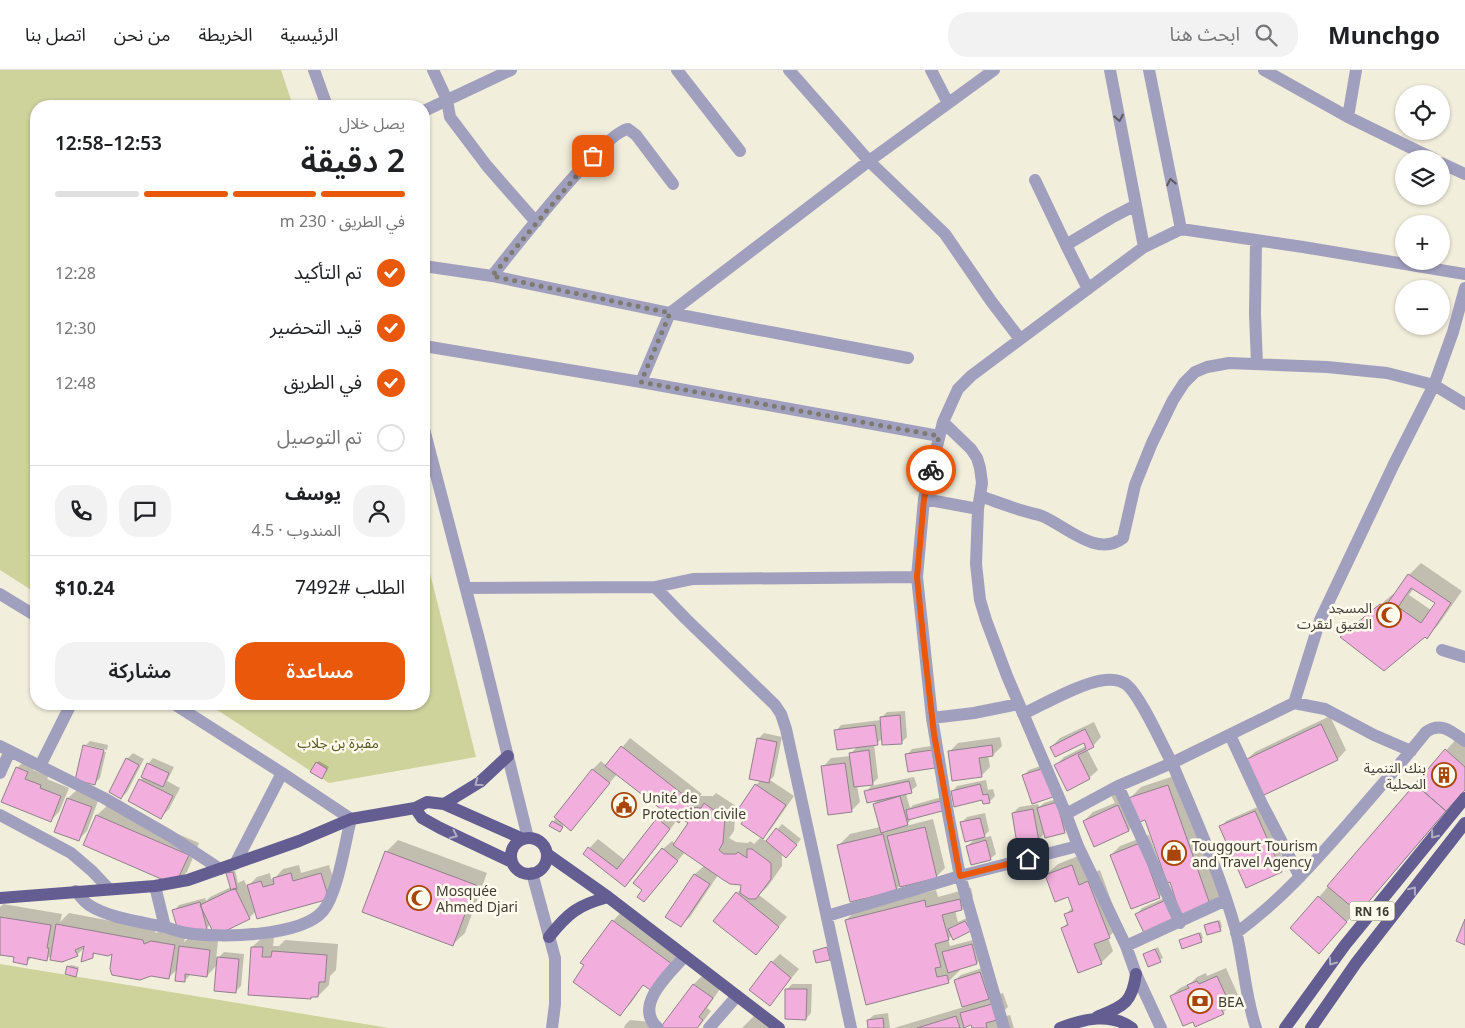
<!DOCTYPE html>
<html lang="ar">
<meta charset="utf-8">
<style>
:root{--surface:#fff;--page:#f2f2f2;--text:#202124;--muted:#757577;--line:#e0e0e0;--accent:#ea580c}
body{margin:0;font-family:"Noto Sans","Noto Sans Arabic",sans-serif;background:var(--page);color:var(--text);direction:rtl;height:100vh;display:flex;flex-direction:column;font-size:19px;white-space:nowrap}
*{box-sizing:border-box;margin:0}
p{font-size:16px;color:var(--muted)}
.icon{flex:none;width:28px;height:28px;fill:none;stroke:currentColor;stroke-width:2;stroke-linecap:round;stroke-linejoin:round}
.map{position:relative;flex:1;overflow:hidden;direction:ltr}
.panel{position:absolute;left:30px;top:30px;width:400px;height:610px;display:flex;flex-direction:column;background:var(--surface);border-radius:20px;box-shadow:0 1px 4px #0004;direction:rtl}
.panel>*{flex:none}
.buttons{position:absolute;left:1395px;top:15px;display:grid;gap:10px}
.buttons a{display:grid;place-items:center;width:55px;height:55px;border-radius:50%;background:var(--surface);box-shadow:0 1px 4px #0004;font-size:25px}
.pin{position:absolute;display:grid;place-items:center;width:42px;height:42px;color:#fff;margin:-21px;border-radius:10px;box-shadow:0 2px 8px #0006}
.courier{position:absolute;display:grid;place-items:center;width:50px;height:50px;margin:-25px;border:4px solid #ea580c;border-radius:50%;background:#fff;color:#222;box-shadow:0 1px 6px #0007}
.overview em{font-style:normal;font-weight:600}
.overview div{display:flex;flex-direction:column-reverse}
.overview{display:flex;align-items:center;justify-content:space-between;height:85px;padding:0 25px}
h1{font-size:32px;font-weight:600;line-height:38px}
.bar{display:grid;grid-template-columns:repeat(4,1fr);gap:8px 5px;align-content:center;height:60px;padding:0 25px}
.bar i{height:6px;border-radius:4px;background:var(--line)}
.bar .on{background:var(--accent)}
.bar p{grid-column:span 4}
.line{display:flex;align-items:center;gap:12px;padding:0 25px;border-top:1px solid var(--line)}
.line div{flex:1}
.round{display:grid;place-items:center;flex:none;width:52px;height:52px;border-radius:20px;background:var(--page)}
ol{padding:0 25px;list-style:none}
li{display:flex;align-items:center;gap:15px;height:55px}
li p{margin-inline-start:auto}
li .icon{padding:5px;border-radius:50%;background:var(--accent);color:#fff;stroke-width:4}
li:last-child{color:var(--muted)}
li i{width:28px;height:28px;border:2px solid var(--line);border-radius:50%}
.cta{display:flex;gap:10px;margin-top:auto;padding:10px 25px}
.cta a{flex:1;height:58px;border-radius:20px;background:var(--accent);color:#fff;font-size:20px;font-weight:600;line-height:58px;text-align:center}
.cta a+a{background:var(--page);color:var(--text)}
header{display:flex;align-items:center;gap:30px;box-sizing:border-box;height:70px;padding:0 25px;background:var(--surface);border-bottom:1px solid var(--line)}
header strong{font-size:24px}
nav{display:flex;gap:28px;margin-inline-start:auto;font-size:18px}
.search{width:350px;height:45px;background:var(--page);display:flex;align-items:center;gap:12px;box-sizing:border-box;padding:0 18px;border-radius:20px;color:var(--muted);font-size:19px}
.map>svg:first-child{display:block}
</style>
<header>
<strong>Munchgo</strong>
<div class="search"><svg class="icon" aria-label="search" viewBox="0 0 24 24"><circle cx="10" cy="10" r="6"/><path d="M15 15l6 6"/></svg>ابحث هنا</div>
<nav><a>الرئيسية</a><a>الخريطة</a><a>من نحن</a><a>اتصل بنا</a></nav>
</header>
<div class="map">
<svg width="1465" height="958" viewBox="0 0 1465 958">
<rect width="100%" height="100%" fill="#f2eedc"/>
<path fill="#ced39c" d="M0,0H281L293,36H36V523L0,500Z
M424,479L476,687L329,713L208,634H424Z
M0,894L389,958H0Z"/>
<path fill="#0003" fill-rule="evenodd" d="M1421,493L1462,521L1438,555L1427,567H1342L1393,524L1395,525L1409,505ZM1414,518L1436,533L1431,540L1409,525Z
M905,641L907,667L902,672L883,668L877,673L874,674L878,708L872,714L857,716L860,732L851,741L823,697L831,688L851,686V683L858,676L836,661L841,655L881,650V648L887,642Z
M1330,646L1346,680L1338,689L1263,725L1246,690L1255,682Z
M1094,652L1101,667L1093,676L1087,679L1098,700L1089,708L1056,695L1064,687L1086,676L1084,672L1051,677L1060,668Z
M764,663L782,667L774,706L770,710L794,726L771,759L763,767L756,715L761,710L758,669Z
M1000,667L1002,676L993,685H988L990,697L981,706L949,682L958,673Z
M630,668L702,724L700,726H713L716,723L736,736L734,761L729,768L736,772L748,773L750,771L754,774L760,768L767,771L782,754L801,769L792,780L782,783V796L768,816L759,825L787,847L756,883L737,823L742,818V814L718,805L690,847L681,855L667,846L695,804L704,796L685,782L644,831V820L663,779L672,771L675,774L690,753L682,747L677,750L634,807L625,815L584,784L598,769L626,791L666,741L617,704L571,760L564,754L562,758L551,755L556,748L555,747L593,699L601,691L607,696Z
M1457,668L1465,675V720L1370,830L1357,840L1330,871L1319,827Z
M90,671L108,675L107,680L87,675V678L106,682L100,708L94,714L85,676Z
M937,675L940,691L907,685L912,679Z
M133,683L144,689L127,722L121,728L127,689Z
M153,688L174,697L167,711L180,718L169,739L161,747L140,710L144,707L148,694Z
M26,689L36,693L33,700L49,706L47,709L69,718L59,742L50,751L17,698Z
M319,691L329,697L324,705L317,693Z
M1049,693L1032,733L1023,706L1029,700Z
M1180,704L1223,827L1211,839L1170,811L1166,812L1168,818L1159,827L1111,785L1120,776L1149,765L1160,795H1162L1146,748L1138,751L1129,760L1095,775L1084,751L1093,742L1115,733L1108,719L1128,730L1141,717Z
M914,707L917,716L906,724L910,738L913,735L949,725L912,748L906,756L933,749L945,798L936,807L900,815L896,820L838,776L850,764L880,757L874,734L879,729L866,722L871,716Z
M986,710L988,720L993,719L995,726L989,732L983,728L952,722L957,716Z
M77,720L99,728L87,761L78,770L56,761L68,728Z
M1062,727L1070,756L1065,761L1046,766L1045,763L1038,770L1013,743L1019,737L1038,734L1039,737L1044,733Z
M109,734L199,773L187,802L175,813L85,774L97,745Z
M1260,736L1286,796L1281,801L1221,757L1226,751Z
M985,743L989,761L982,768L991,766L996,784L990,789L967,776L976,768L961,753L967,747Z
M398,770L487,803L465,863L453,874L386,782Z
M1083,784L1090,804L1100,800L1120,855L1108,868L1113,881L1101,893L1063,858L1068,852L1065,845L1073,837L1069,826L1046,805L1058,794Z
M299,795L301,803L329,795L337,820L256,841L249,848L210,854L207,858L186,864L184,872L189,868L218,871L216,890L224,882L244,884L241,916L235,922L217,895L207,906L191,904L184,911L178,899L168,908L114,882H96L92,887L85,877L77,885H52L47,889L32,887L26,893L15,886L0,884V837L3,834L62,844L60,852L69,843L154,859L156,863L163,860L180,863L174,841L179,835L205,828L206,831L210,827L231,817L228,804L230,801L235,800L238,813L244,810L249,821V815L257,807L270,803L271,809H274L283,799Z
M971,818L973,827L962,839L955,840L958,852L971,846L975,855L952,865L948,869L950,876L977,869L982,887L977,893L959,898L960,900L948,912L867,933L846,850L858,839L936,820L938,827Z
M1171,825L1179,843L1137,844L1142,838Z
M624,839L682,882L663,908L644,914L631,933L620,944L613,851Z
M1220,850L1222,857L1220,859L1206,855L1208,853Z
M1201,862L1203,868L1201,871H1181Z
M264,866H274L273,876H279L285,870L338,874L336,900L330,906L329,915L318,926H313L310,928L249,924L252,877Z
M1158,877L1163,888L1149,896L1144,885Z
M780,884L799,899L770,934L772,892Z
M71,895L79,897L75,905L68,897Z
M985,897L994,922L988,927L1003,923L1008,937L998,946L999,948L1010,945L1014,958H970L973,957L972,954L964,958H894L964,937L955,910L961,905Z
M1226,898L1238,925L1223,943L1193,951L1171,926L1180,918L1191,913L1197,907L1206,903L1207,906Z
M702,906L720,919L707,938L711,941L698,958H662L694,914Z
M792,914H812L811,943L806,949L787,919Z
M888,943L890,958H869L868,950L874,945Z
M754,946L771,958H742Z
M630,950L651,952V958H624L625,955Z"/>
<path fill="#f2aedc" stroke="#90818b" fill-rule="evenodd" d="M1408,504L1451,533L1427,569L1425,567L1384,601L1340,567L1380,534L1385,537ZM1411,518L1435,533L1421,553L1398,537Z
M900,645L902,674L882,675L880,647Z
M1321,654L1338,690L1262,726L1245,690Z
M875,655L878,675L837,680L834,660Z
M1085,659L1094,677L1078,685L1090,709L1067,721L1054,695L1086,679L1084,673L1055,687L1050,677Z
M757,668L777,672L769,713L749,709Z
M83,675L104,680L95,715L75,710Z
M992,675L993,686L979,688L982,707L952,711L948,681Z
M621,676L694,733L679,753L605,696Z
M1445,679L1465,697V720L1446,741L1415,714Z
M869,680L873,715L854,717L849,683Z
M932,680L935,698L908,702L905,684Z
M126,688L139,695L121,729L109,722Z
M316,692L327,699L322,709L310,702Z
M147,693L169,703L163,717L141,707Z
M845,693L852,742L828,745L821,696Z
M16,697L28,702L25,709L41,715L40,718L61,726L51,752L1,732Z
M1044,698L1053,727L1032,734L1022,705Z
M592,699L610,713L571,761L554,747Z
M139,709L173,726L161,749L128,731Z
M909,711L912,723L867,733L864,721Z
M755,714L786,735L763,769L741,754L747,744L739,738Z
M980,714L983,725L988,724L990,733L983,734L982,730L954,737L951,721Z
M1415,714L1446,741L1359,843L1327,816Z
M1168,715L1212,840L1182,850L1170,812L1167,813L1145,750L1137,753L1128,728Z
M900,726L908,755L881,763L873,734Z
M67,728L92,737L79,771L54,762Z
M944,730L946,740L908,750L906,740Z
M1057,732L1065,763L1045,768L1037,738Z
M704,733L725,748L723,773L719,780L724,784H736L738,782L747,788V779H752L771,793V809L756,829H749L740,823L741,815L730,814L722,809L673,775L688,753L678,746L685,737L701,738Z
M1118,735L1129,761L1094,777L1083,751Z
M1033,739L1039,771L1017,774L1012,743Z
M1255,741L1282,802L1246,818L1219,756Z
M96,745L189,785L175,815L83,775Z
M657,748L670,759L625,817L583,784L588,777L617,799Z
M980,748L985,767L965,772L960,752Z
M552,751L563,757L560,762L549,756Z
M925,757L937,808L900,817L887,766Z
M776,758L797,775L786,788L766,771Z
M883,764L897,821L850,832L837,775Z
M986,770L991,790L971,795L966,776Z
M1140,773L1160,828L1131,839L1110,785Z
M662,778L678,791L644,832L637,827L642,820L633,813Z
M385,781L476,815L453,876L362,842Z
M1072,795L1079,815L1088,811L1110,868L1094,874L1102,894L1078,903L1061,858L1068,855L1064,844L1073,841L1068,827L1055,832L1045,805Z
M233,802L237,819L231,820L226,803Z
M291,803L293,811L321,803L329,829L257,849L247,815L261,811L263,817L274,814L273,808Z
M694,804L710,814L681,857L665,847Z
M235,818L250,849L215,866L200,835Z
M736,822L779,857L756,885L713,851Z
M1318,826L1347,852L1319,884L1290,858Z
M960,829L962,840L942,845L949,870L935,874L941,897L935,898L937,907L947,905L949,913L866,935L845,850L925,830L926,837Z
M1166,830L1174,850L1144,863L1135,844Z
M200,832L207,859L180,867L172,840Z
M0,847L51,855L47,878H49L47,891L28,887L27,895L13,892L14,887L0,885Z
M1465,849V875L1456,871Z
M612,850L672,894L652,921L643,915L620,946L573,912L584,895L580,893Z
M965,851L971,861L953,870L948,859Z
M1218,851L1221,861L1207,865L1204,855Z
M56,854L143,870L144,874L151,871L175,875L169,909L151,906L140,910L112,905L110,899L112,884L108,886L93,883V888L81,892L84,876L75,880L78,886L62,892L50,890Z
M1199,863L1202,872L1182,879L1179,870Z
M972,874L977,894L948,903L942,882Z
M179,876L210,880L207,907L185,904V912L175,911Z
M251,877H263L262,887H271L272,881L327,885L325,912H319L318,927H311V929L248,925Z
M827,877L830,890L816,893L813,881Z
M1155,879L1161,892L1148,897L1143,884Z
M217,887L239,889L236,923L214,921Z
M771,891L791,908L770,936L749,920Z
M67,896L78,899L76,907L65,904Z
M980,902L989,929L962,937L954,910Z
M1217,906L1230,935L1221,939L1224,944L1195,957L1193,952L1183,956L1170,926L1189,918L1187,915L1197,911L1199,914Z
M693,914L713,928L699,947L703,950L697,958H660Z
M785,919H807L806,950L785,949Z
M992,934L997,950L986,953L987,958H972L971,955L964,958L960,943Z
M956,946L960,958H917Z
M883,948L884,958H868L867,950Z"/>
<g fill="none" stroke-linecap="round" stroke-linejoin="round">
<path stroke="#a19fbe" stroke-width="12" d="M314,0L327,36
M433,0L447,30L450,47L487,96L536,152
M677,0L740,81
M789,0L869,91L945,164L991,231L1020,269
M931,0L948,33
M1110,0L1144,177
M1149,0L1181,159
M1264,0L1348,47L1434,89
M424,41L511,0
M1348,47L1356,0
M1441,93L1465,104
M1035,110L1066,175
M1256,170L1255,244L1257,294
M424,196L492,206L670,243L869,91L994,0
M492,206C512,181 604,62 628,59L636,65L673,114
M1088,219L1066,175L1111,148L1136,135
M424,276L641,312L939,366
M641,312L670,243L908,288
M943,352L971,379L977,388L980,398L982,413L978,439L976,494L980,530L986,550L1007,606L1066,744L1078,776L1126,876L1136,904L1161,958
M424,359L480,573L528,768
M980,426C995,431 1009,437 1024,441C1030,443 1037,444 1042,446C1066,456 1097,488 1123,468L1135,415L1152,373L1173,330L1184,313L1195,302L1207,297L1229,293L1327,297L1387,303L1434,315L1465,334
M924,429L978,439
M655,517L693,509L917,507
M466,518L655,517L686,549L775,635L781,644L786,659L851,958
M0,524L36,546
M1442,580L1465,587
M1294,633L1325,639L1374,665L1411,681
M1023,644C1044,634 1083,612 1105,610C1113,609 1121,610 1127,615C1141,627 1162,675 1172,693L1118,716L1066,744
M932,648L974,643L1019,634
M1230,665L1262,734L1300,807
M0,676L104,728L170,766L220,799
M40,696L71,634
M0,703L10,681
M1118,716L1180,853
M0,745L71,783L92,801L109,819
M235,794L282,703
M532,803L555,888V934L552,958
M155,816L165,857C172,859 179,862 187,863C219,868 301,867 323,841C338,823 345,772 351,749L282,703L174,634
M76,821C80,826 84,832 89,835C109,848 141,852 165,857
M827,846L960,806L1078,776
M1236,863C1282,830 1317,789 1354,747C1378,719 1403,691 1426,662C1441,651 1452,662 1465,671
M1126,876L1226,830
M658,958C632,936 670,903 685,886
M709,958L737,926
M1004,958L960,806L947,738L932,648L917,507L924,429L943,352L958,319L971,306L991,291L1144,177L1181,159L1303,177L1465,204
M1256,958C1245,926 1244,893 1236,861C1220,803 1195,748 1172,693L1294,633L1320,550L1394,394L1434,315L1453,262L1465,218"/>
<path stroke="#635d92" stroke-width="12" d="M444,734L480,712L508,686
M415,738L422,748L440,758L512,792
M511 786a18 18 0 1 1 36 0a18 18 0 1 1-36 0Z
M547,784L608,827L779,958
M0,828L155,816L188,810L299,771L351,749L415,738L427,732L444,734L523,769
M549,867C568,843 578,835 608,827
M1097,947C1123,936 1132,934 1136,904
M1060,958C1084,949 1110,942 1132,958
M1285,958L1345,875L1465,728
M1311,958L1356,893L1465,753"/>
</g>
<defs><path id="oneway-chevron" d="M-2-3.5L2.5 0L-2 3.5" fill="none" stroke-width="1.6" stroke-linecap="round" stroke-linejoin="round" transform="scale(1.25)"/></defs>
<g stroke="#5c5a5e">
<use href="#oneway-chevron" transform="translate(1119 48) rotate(79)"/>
<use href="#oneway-chevron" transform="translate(1171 112) rotate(-101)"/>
</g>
<g stroke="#b1acc0">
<use href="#oneway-chevron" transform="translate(478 713) rotate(143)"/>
<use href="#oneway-chevron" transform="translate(454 765) rotate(25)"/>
<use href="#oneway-chevron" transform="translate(1434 765) rotate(129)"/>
<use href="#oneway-chevron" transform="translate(1413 820) rotate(-52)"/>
<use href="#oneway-chevron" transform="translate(1332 892) rotate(126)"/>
</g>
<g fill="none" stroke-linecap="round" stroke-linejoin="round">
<path stroke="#7d7a6f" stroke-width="5" stroke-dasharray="0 9" d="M593,86L492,206L670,243L641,312L939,366L931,400"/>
<path stroke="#ea580c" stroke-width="6" d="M931,400L924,429L917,507L924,576L934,664L960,806L1028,789"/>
</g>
<defs>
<symbol id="mosque-ring" viewBox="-11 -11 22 22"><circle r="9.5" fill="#fffced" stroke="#a84509" stroke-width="1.5"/><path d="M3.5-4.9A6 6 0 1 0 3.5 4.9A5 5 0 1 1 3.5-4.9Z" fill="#a84509"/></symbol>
<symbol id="building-ring" viewBox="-11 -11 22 22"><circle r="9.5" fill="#fffced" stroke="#a84509" stroke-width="1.5"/><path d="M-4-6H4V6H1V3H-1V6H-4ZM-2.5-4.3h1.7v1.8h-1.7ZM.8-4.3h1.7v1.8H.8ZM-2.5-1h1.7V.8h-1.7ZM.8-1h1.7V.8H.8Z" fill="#a84509"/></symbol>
<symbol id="civic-ring" viewBox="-11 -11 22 22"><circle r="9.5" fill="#fffced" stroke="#a84509" stroke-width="1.5"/><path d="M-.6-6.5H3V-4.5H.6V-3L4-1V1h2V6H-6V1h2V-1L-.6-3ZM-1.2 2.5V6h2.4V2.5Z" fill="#a84509"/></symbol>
<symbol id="shop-ring" viewBox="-11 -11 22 22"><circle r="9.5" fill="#fffced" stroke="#a84509" stroke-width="1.5"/><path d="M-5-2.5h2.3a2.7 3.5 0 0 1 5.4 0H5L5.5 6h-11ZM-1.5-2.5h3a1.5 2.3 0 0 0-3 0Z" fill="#a84509"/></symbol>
<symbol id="bank-ring" viewBox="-11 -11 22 22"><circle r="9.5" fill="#fffced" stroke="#a84509" stroke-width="1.5"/><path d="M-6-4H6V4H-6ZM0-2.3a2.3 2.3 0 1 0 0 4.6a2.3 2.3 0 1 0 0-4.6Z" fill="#a84509"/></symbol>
</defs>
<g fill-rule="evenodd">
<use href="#mosque-ring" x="1375" y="531" width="28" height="28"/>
<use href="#building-ring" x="1430" y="691" width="28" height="28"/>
<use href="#civic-ring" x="610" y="721" width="28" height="28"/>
<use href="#shop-ring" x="1160" y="769" width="28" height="28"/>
<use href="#mosque-ring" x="405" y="814" width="28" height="28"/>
<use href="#bank-ring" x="1186" y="917" width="28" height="28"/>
</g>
<g text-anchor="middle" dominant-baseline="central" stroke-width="5" stroke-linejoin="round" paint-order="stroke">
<rect fill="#fffced" stroke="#78766c" stroke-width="1" x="1349.5" y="831.5" width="45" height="19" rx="4"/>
<g font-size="12" font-weight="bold" fill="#3e3c35">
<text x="1372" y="841">RN 16</text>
</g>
<g font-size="14" fill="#3e3c35" stroke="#fffced" text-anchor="start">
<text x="1372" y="537" text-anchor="end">المسجد<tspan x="1372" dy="16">العتيق لتقرت</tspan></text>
<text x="1426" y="697" text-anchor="end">بنك التنمية<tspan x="1426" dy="16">المحلية</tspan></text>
<text x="642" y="727">Unité de<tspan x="642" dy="16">Protection civile</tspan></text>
<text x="1192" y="775">Touggourt Tourism<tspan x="1192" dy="16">and Travel Agency</tspan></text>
<text x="436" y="820">Mosquée<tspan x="436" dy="16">Ahmed Djari</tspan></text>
<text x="1218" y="931">BEA</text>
</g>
<g font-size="14" fill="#545820" stroke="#fffced">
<text x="338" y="672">مقبرة بن جلاب</text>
</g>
</g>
</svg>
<div class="buttons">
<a><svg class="icon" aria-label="locate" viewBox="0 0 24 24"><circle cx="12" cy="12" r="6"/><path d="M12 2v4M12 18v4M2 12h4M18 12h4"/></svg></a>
<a><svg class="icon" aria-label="layers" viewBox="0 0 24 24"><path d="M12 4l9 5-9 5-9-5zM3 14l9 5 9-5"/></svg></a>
<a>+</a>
<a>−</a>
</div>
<div class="pin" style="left:593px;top:86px;background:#ea580c"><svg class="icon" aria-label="bag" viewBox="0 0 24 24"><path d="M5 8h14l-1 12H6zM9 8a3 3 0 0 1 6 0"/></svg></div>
<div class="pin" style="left:1028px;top:789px;background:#1f2937"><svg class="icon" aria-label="home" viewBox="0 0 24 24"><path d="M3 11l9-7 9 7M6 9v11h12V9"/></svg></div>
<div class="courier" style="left:931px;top:400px"><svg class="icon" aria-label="bike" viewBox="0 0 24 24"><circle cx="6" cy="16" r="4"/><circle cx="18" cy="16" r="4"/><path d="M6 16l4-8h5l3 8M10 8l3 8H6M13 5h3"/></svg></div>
<section class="panel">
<div class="overview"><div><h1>2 دقيقة</h1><p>يصل خلال</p></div><em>12:53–12:58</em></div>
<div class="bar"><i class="on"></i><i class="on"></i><i class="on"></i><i></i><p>في الطريق · 230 m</p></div>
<ol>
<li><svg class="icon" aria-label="check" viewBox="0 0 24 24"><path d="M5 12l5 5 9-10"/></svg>تم التأكيد<p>12:28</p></li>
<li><svg class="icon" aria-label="check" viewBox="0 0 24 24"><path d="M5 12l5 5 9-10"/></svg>قيد التحضير<p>12:30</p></li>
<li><svg class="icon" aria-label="check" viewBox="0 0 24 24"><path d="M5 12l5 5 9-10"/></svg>في الطريق<p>12:48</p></li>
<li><i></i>تم التوصيل</li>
</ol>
<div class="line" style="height:90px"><a class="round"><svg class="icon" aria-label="person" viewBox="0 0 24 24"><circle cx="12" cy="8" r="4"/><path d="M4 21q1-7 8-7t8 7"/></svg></a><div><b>يوسف</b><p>المندوب · 4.5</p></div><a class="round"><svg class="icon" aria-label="chat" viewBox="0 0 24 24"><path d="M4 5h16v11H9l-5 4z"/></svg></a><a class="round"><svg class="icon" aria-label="phone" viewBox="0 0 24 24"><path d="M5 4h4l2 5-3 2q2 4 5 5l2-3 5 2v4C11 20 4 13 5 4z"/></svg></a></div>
<div class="line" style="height:65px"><div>الطلب #7492</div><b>$10.24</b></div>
<div class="cta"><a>مساعدة</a><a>مشاركة</a></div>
</section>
</div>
